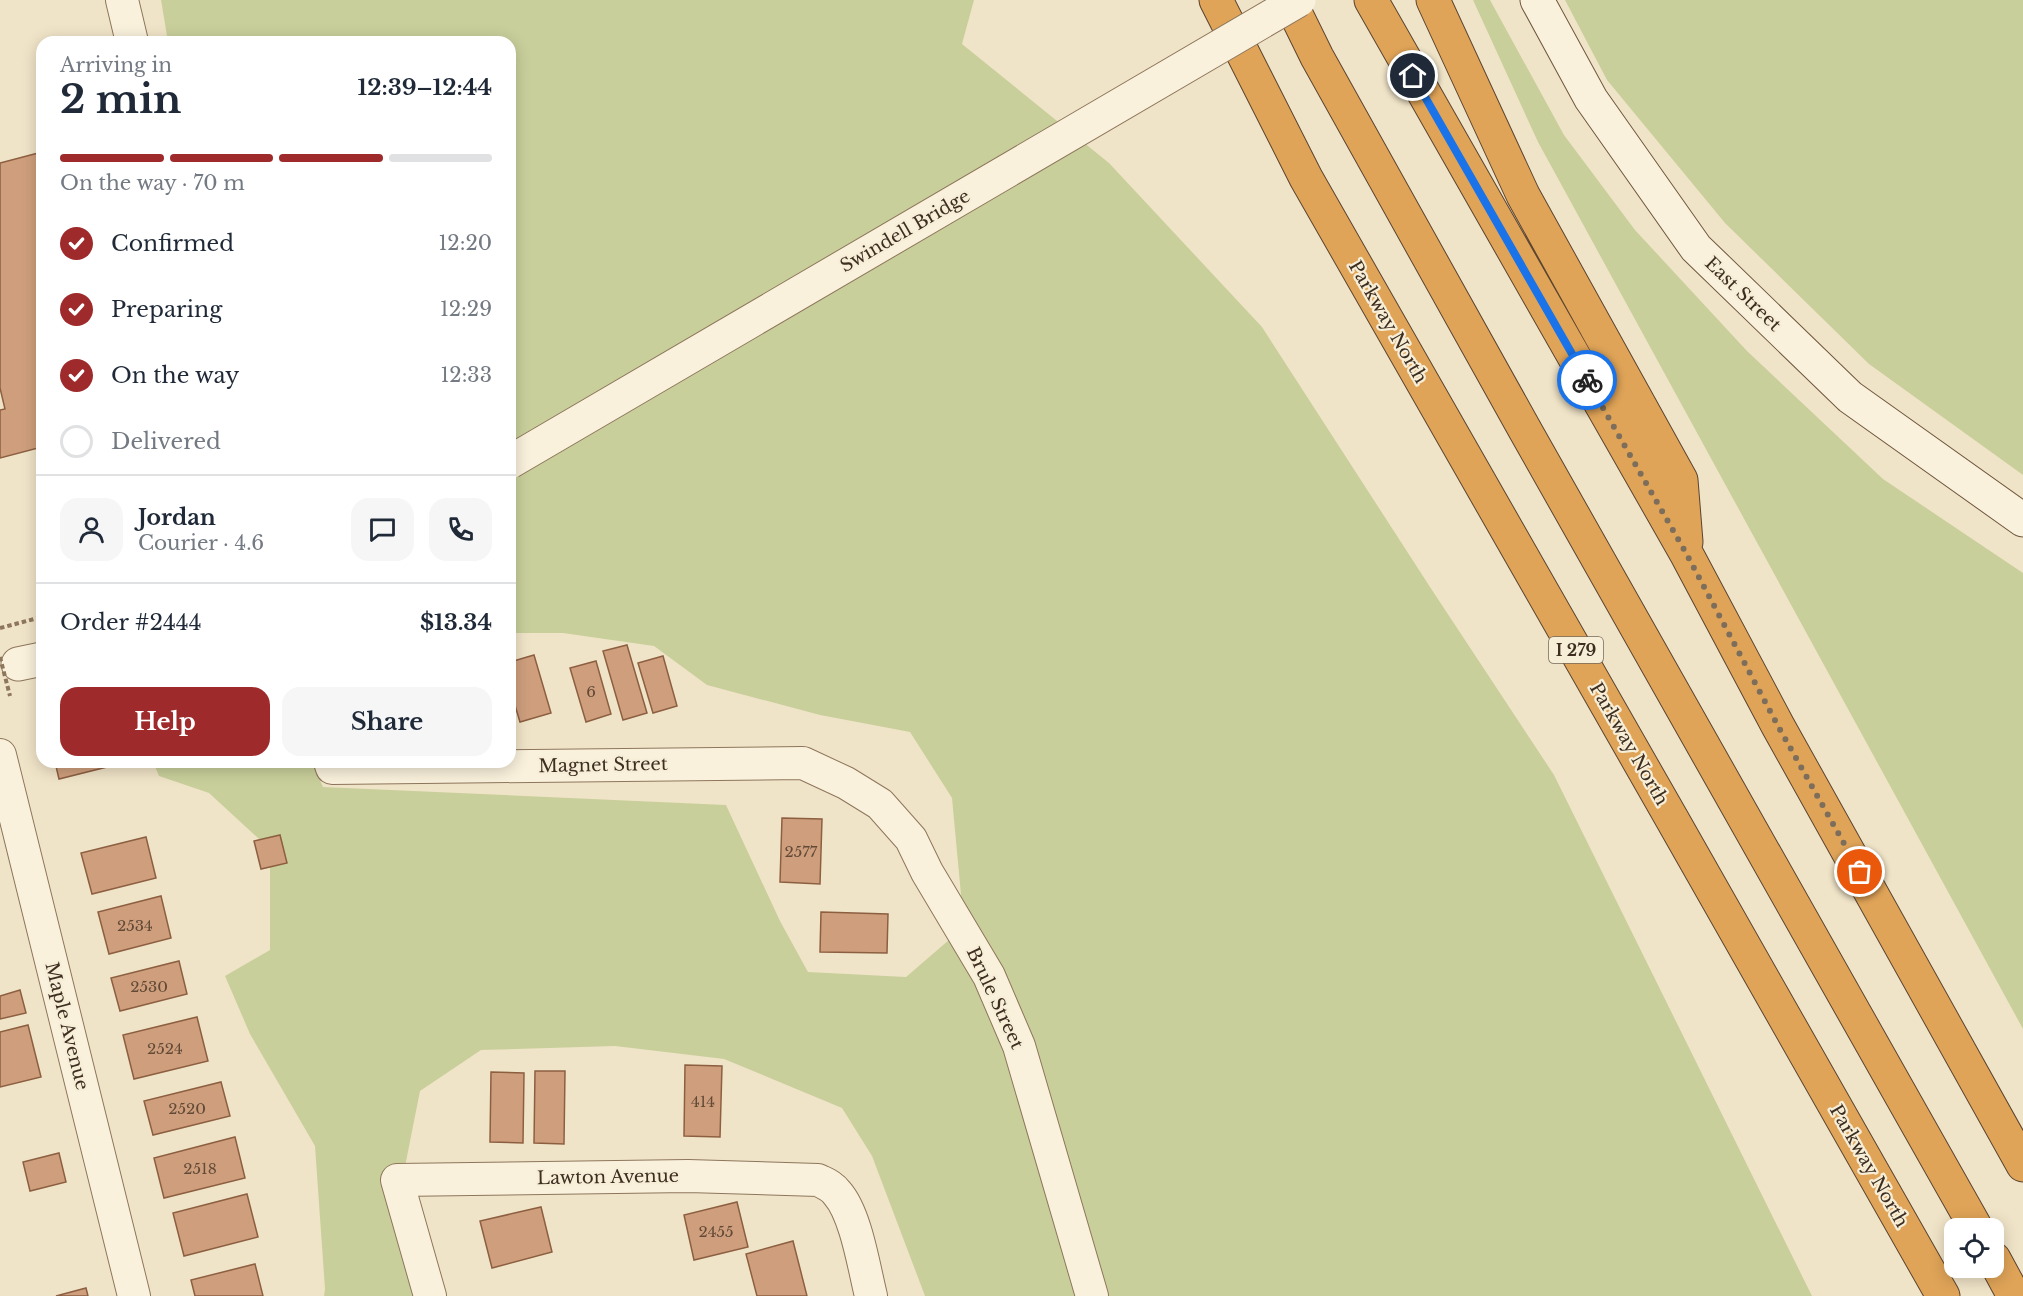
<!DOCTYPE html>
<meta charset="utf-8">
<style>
:root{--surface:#fff;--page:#f6f6f7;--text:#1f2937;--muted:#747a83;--line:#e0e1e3;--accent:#9e2a2b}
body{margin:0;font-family:"Libre Baskerville",serif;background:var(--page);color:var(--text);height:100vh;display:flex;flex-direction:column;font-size:22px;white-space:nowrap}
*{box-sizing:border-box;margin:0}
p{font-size:20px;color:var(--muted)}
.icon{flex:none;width:33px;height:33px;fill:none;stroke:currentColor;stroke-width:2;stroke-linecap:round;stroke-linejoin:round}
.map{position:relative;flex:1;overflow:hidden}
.drawer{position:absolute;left:36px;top:36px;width:480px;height:732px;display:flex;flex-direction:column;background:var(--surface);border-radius:18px;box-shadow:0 3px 15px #0003}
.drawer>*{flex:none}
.buttons{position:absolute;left:1944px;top:1218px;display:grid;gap:12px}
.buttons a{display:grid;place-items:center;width:60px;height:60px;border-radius:12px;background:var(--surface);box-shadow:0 3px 15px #0003;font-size:30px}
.pin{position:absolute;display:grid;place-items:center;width:51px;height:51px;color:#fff;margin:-26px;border:3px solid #fff;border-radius:50%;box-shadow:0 2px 6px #0007}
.courier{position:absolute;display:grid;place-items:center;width:60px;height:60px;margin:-30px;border:4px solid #1a73e8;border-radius:50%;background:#fff;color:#222;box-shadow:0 2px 8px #0007}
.overview em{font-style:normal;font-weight:700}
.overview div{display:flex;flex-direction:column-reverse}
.overview{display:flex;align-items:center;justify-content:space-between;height:102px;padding:0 24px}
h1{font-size:39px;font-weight:700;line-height:45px}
.bar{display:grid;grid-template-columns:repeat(4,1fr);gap:9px 6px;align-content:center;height:72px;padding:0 24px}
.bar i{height:8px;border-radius:4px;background:var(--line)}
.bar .current{background:var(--accent)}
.bar p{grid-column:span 4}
.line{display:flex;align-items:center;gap:15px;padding:0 24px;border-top:2px solid var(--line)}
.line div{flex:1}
.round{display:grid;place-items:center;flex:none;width:63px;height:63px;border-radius:18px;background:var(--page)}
ol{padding:0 24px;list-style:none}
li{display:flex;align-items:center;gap:18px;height:66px}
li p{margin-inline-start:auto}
li .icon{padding:6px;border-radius:50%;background:var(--accent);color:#fff;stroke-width:4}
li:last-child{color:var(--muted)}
li i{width:33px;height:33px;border:3px solid var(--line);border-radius:50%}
.button{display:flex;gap:12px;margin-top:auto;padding:12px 24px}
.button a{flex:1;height:69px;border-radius:18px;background:var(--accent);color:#fff;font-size:24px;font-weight:700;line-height:69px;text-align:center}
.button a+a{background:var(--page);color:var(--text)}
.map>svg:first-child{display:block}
</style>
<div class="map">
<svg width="2023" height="1296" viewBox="0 0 2023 1296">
<rect width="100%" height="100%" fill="#f0e4c8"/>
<path fill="#c9cf9b" d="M161,0H974L962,44L1109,163L1262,327L1430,587L1554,775L1812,1296H925L872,1156L842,1108L724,1059L615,1046L481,1050L420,1091L395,1217L416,1296H324L325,1289L315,1146L250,1034L225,976L270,950V849L209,793L159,776L153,762H312L323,787L726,805L780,921L808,972L906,977L964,927L952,798L910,732L820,715L707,685L654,646L563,633H510V42H168Z
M1473,0H1490L1564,135L1635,230L1747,351L1883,479L2023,573V1029L1538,142Z
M1565,0H2023V475L1869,364L1725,223L1607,80Z"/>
<path fill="#cf9f7d" stroke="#8d5f41" stroke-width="1.5" d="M42,152V447L0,458V410L5,409L0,388V163Z
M627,645L647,713L623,720L603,651Z
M534,655L551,713L520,722L510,689V662Z
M663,656L677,706L653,713L638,663Z
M596,661L611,714L586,722L570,668Z
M55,762H127L59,779Z
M782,818L822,819L820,884L780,882Z
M280,835L287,863L261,869L254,841Z
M146,837L156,878L92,894L81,853Z
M161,896L171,938L109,954L98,912Z
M821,912L888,914L887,953L820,952Z
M179,961L187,994L120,1011L111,978Z
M20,990L26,1013L0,1019V996Z
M197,1017L208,1061L134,1079L123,1035Z
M28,1025L41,1077L0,1087V1032Z
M685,1065L722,1066L720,1137L684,1136Z
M535,1071H565L564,1144L534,1143Z
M491,1072L524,1073L523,1143L490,1142Z
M221,1082L230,1116L153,1135L144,1101Z
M235,1137L245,1178L164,1198L154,1158Z
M59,1153L66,1182L30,1191L23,1162Z
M247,1194L258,1237L184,1256L173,1213Z
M737,1202L748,1247L694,1260L684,1215Z
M541,1207L552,1252L492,1268L480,1221Z
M793,1241L807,1296H757L746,1254Z
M255,1264L263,1296H195L191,1280Z
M86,1288L88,1296H56Z"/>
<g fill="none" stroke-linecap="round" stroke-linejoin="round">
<defs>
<path id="minor" d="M122,0L132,42
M0,755L134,1296
M330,762L332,768L803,763L846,783L880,804L911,839L927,872L989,976L1019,1046L1092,1296
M430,1296L397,1180L688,1176L818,1180C826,1184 832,1186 837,1193C856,1214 864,1268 871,1296"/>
<path id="tertiary" d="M18,664L42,659"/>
<path id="secondary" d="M1537,0L1591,99L1696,248L1850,397L2023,520"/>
<path id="motorway" d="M1216,0L1306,178L1672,819L1943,1296
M1289,0L1317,57L1525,430L1976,1228
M1371,0L1686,553L1778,726L2023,1165
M1433,0L1523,195L1681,480L1686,542
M1994,1259L2014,1296"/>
</defs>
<use href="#minor" stroke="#8d765c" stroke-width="34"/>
<use href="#tertiary" stroke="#8d765c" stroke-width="35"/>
<use href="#secondary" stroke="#6f573f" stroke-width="35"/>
<use href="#motorway" stroke="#5b4430" stroke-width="35"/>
<path stroke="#8d765c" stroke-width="4" stroke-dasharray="4.5 3" stroke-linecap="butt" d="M0,628L42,617"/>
<use href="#minor" stroke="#faf1dc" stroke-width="32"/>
<use href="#tertiary" stroke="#faf1dc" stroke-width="33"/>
<use href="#secondary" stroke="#faf1dc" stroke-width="33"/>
<use href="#motorway" stroke="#e0a458" stroke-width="33"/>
<defs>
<path id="tertiary-bridge" d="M510,462L1299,0"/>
</defs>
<use href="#tertiary-bridge" stroke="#8d765c" stroke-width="35" stroke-linecap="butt"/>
<path stroke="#8d765c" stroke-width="4" stroke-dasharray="4.5 3" stroke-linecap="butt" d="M0,657L10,696"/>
<use href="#tertiary-bridge" stroke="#faf1dc" stroke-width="33"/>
</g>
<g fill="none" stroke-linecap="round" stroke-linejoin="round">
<path stroke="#7c6e5b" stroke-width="6" stroke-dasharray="0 10.8" d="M1587,380L1686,553L1778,726L1860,872"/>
<path stroke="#1a73e8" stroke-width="8" d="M1413,76L1587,380"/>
</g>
<g text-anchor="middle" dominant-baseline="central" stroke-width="4.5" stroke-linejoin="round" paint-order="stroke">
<g font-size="15" fill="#624a37">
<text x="591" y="691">6</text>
<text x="801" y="851">2577</text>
<text x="135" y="925">2534</text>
<text x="149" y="986">2530</text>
<text x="165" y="1048">2524</text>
<text x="703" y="1101">414</text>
<text x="187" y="1108">2520</text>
<text x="200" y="1168">2518</text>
<text x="716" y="1231">2455</text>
</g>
<rect fill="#f7eed8" stroke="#756857" stroke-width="1.5" x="1549" y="637" width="54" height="26" rx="4.5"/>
<g font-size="16" font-weight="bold" fill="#3d2e20">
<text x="1576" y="650">I 279</text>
</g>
<g font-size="18" fill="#3d2e20" stroke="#f7eed8">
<text transform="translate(905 231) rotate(-30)">Swindell Bridge</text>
<text transform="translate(1743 294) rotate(44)">East Street</text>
<text transform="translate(1388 322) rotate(60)">Parkway North</text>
<text transform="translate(1629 744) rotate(60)">Parkway North</text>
<text transform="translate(603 765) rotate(-1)">Magnet Street</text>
<text transform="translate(995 998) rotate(65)">Brule Street</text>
<text transform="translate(67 1026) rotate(76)">Maple Avenue</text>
<text transform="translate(1869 1166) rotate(60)">Parkway North</text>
<text transform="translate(608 1177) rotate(-1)">Lawton Avenue</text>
</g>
</g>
</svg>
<div class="buttons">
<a><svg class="icon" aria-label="locate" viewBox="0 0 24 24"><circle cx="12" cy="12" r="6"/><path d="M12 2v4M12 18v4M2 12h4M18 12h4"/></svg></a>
</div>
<div class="pin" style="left:1860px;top:872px;background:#ea580c"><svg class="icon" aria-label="bag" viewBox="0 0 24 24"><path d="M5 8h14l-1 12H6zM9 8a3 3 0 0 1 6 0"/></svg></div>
<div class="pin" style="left:1413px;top:76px;background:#1f2937"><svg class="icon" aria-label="home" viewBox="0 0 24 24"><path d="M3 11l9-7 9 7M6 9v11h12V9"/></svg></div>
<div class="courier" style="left:1587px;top:380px"><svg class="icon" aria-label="bike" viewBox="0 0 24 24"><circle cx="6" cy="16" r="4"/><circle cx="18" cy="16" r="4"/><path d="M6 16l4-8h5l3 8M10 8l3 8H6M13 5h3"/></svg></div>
<section class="drawer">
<div class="overview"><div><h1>2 min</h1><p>Arriving in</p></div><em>12:39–12:44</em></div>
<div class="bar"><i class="current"></i><i class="current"></i><i class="current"></i><i></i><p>On the way · 70 m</p></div>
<ol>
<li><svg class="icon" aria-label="check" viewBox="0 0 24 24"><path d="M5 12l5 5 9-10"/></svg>Confirmed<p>12:20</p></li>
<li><svg class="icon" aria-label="check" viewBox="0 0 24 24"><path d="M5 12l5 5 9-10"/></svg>Preparing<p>12:29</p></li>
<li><svg class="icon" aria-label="check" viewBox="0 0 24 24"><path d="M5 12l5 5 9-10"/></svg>On the way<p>12:33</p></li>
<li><i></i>Delivered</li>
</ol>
<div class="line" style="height:108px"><a class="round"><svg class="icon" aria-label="person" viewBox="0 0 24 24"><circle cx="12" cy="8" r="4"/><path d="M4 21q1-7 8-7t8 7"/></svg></a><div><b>Jordan</b><p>Courier · 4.6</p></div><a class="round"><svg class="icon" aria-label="chat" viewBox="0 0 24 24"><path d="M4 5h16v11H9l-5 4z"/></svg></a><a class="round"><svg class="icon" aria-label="phone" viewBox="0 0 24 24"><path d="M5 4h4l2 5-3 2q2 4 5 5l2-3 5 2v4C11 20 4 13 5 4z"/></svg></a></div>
<div class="line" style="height:78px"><div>Order #2444</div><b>$13.34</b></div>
<div class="button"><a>Help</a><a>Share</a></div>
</section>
</div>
